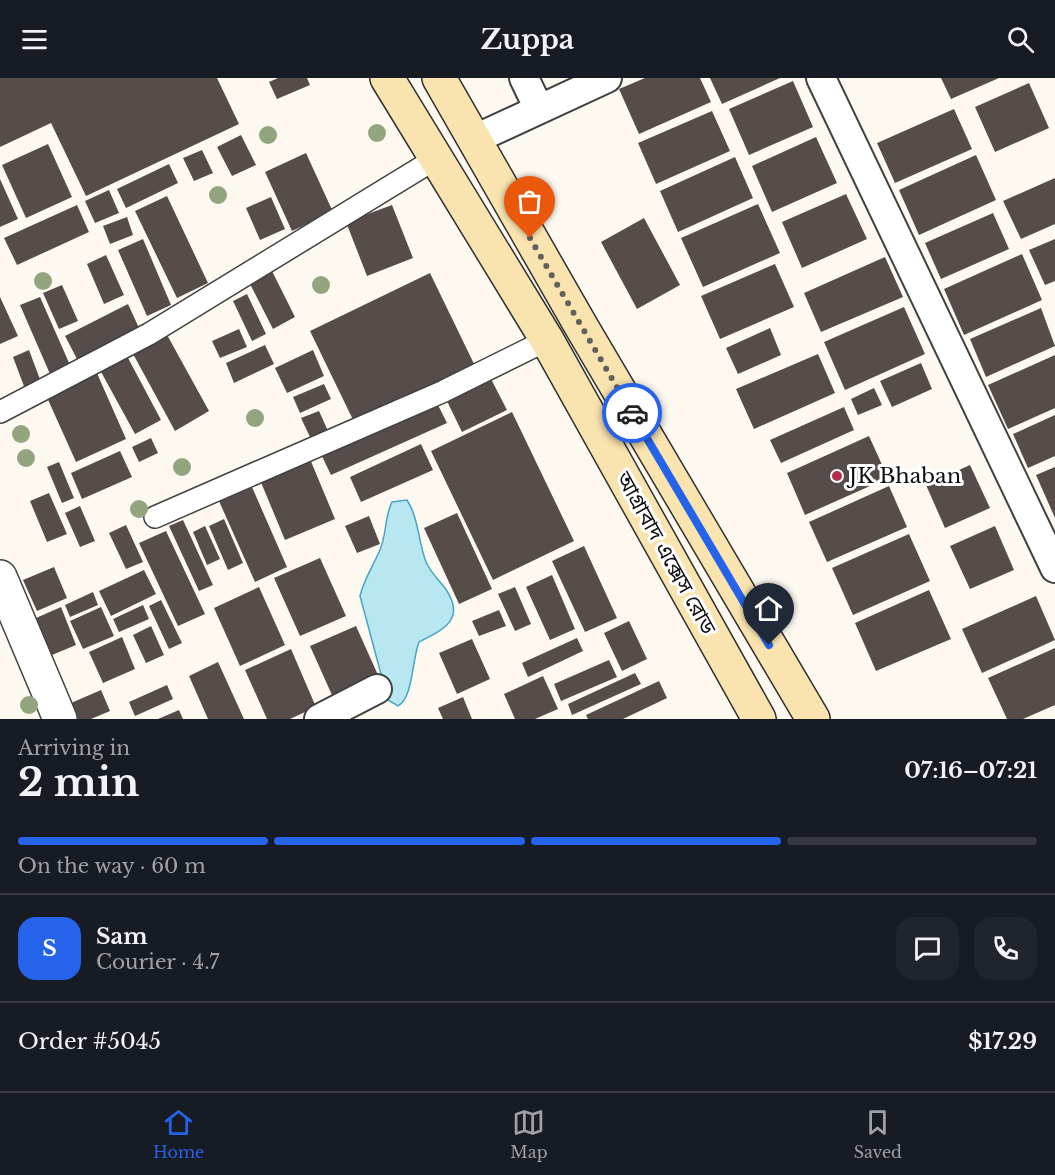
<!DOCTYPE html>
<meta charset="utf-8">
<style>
:root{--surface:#171b24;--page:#20242c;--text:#f1f3f6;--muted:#9ea1a6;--line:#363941;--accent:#2563eb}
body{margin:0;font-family:"Libre Baskerville","Noto Sans Bengali",serif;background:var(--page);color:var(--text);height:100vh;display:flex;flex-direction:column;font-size:22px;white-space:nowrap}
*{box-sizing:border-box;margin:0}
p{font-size:20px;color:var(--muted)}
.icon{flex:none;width:33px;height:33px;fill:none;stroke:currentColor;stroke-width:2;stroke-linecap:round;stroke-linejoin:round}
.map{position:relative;height:641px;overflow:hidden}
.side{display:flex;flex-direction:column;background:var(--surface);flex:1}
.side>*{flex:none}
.pin{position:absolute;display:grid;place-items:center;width:51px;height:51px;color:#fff;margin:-62px -26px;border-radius:50% 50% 50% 0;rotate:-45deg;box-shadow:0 0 6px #0007}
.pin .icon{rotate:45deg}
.courier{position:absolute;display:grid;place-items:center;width:60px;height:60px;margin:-30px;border:4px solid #2563eb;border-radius:50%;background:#fff;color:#222;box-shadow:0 2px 8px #0007}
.overview em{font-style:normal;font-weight:700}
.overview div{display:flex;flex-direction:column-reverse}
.overview{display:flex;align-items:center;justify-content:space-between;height:102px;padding:0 18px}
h1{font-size:39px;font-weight:700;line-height:45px}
.bar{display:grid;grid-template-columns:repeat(4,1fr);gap:9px 6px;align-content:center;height:72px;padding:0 18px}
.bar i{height:8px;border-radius:4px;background:var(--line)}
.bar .active{background:var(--accent)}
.bar p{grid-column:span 4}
.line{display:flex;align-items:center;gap:15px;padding:0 18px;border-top:2px solid var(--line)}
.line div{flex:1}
.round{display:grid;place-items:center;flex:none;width:63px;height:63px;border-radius:18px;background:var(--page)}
header{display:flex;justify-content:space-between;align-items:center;height:78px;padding:0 18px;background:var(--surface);font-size:27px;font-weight:700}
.tabs{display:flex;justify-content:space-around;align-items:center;height:84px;border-top:2px solid var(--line);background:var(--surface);font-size:16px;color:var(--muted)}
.tabs a{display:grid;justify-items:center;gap:3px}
.tabs .active{color:var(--accent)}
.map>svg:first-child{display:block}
</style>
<header><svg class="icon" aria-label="menu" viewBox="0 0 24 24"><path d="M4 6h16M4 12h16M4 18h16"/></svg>Zuppa<svg class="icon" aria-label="search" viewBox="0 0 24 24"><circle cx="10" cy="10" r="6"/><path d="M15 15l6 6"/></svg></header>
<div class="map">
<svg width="1055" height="641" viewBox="0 0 1055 641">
<rect width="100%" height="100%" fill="#fef9f0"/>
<path fill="#b8e6f1" stroke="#45a6c3" stroke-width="1.5" d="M407,422C419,441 418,463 426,484C431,495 438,501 445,510C467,541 443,552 419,564C412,582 413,620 398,628L388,622L360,518C364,501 372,490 379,474C387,458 384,440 392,424Z"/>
<path fill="#564d4b" d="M0,0H217L239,46L86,118L51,45L0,69Z
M278,0H307L310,7L277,21L269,4Z
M645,0H700L711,24L639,56L619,11Z
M710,0H780L722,26Z
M941,0H999L951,21Z
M793,3L813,49L749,77L729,31Z
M1029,5L1049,50L995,74L975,29Z
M954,31L972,71L895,105L877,65Z
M712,33L730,73L656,106L638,65Z
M241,57L256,87L232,98L217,69Z
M816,59L837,105L772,134L752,88Z
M48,66L72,119L26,140L2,87Z
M202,72L213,95L194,103L183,80Z
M306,75L333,134L292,153L265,94Z
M976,77L996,122L919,157L899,112Z
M735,79L753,120L678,154L660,113Z
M169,86L178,105L126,130L117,111Z
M1055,100V146L1021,161L1003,123Z
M0,101L18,141L0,149Z
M109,112L119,135L95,145L85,123Z
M846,116L867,161L802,190L782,144Z
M167,118L208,205L177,220L135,133Z
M271,119L285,151L260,162L246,130Z
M758,126L780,175L703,209L681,160Z
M77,127L89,154L17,187L4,160Z
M392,127L413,180L367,198L346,144Z
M993,135L1009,171L941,201L925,165Z
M127,139L133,157L110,166L103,148Z
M644,140L680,207L637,231L601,164Z
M143,161L171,227L147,238L118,172Z
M1055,161V203L1045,207L1029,172Z
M1022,176L1042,222L964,257L944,211Z
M106,177L124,217L104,226L87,186Z
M885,179L903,219L821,254L804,215Z
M775,186L794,229L720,261L701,218Z
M271,191L295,239L273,251L248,202Z
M430,195L476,290L356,348L310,253Z
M62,207L78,243L59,251L43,215Z
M247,216L266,256L252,263L233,223Z
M0,219L18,258L0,266Z
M40,219L70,287L50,296L20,227Z
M128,226L139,250L77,281L65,258Z
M904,229L925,276L845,312L824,264Z
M1041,230L1055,268L986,299L970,261Z
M770,250L781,277L738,296L726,270Z
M239,251L247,269L220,280L212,263Z
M166,255L209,333L175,353L132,274Z
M265,267L274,286L234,305L226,285Z
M29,272L41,304L25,311L13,279Z
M313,272L324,298L287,315L275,290Z
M818,276L835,315L754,351L736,311Z
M1055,277V330L1008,351L988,307Z
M127,278L161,342L135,356L100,292Z
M921,285L932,311L892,329L880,303Z
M96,293L126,361L76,384L45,315Z
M489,297L507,332L462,354L445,319Z
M324,306L331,321L300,335L293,319Z
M874,310L882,327L858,337L851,321Z
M436,323L447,345L331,397L320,374Z
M844,329L854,352L781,385L770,362Z
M319,333L328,353L311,361L301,340Z
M512,334L574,463L493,502L431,373Z
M1055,337V378L1028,390L1013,356Z
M869,358L888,400L805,437L787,395Z
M151,360L158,375L139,384L132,369Z
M421,366L433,392L361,424L350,399Z
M120,373L132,399L82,421L71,395Z
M310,381L335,441L285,462L260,402Z
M59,384L74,420L62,425L47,389Z
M970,387L990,430L945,450L926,407Z
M1055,389V440L1036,397Z
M889,408L907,449L827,484L809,444Z
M252,409L287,489L255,504L219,423Z
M49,415L67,456L47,464L30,423Z
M80,428L95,463L80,469L65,435Z
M457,435L492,511L459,526L424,450Z
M369,438L380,466L357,475L345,448Z
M224,441L243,485L228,492L209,448Z
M183,442L213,507L199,513L169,448Z
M126,447L143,484L126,491L109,455Z
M205,448L220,481L207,487L193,454Z
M995,448L1014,492L970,511L950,468Z
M166,453L205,536L178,548L139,465Z
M909,456L930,503L853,537L832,490Z
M584,468L617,540L585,554L552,483Z
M320,480L346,538L300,558L274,500Z
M54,489L67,520L37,533L23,502Z
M144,492L156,516L111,538L99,513Z
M552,497L575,551L550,562L526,509Z
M259,509L285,567L240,588L214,530Z
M515,509L531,546L515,553L498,516Z
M929,512L951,561L876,593L855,545Z
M93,514L98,527L70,539L65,527Z
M1036,518L1055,562L982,595L962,551Z
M161,522L182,565L169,571L149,528Z
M143,527L149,541L119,554L113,541Z
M61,529L76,567L52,577L36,540Z
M101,529L114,558L83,571L70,543Z
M499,532L506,548L479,558L472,543Z
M629,543L647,581L622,593L604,555Z
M151,548L164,577L146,585L133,557Z
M356,548L382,606L336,626L310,568Z
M122,559L135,591L103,605L89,574Z
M577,560L583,573L528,599L522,585Z
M472,561L490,601L457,616L439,575Z
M1055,570V627L1023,641H1007L988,600Z
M291,571L316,629L290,641H267L245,592Z
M609,582L617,599L561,623L554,606Z
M218,584L244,641H208L189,598Z
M635,595L641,606L572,637L568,626Z
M543,598L558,631L535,641H515L504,616Z
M659,603L667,620L623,641H588L586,637Z
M167,607L173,621L135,638L129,624Z
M101,612L110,633L91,641H78L71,625Z
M463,619L472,641H443L438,630Z
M179,632L183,641H158Z"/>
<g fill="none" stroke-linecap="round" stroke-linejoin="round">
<defs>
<path id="pedestrian" d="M0,334L149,256L435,81
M155,439L444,313L547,262"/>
<path id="minor" d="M524,0L539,31
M821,0L1055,490
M473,62L607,0
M319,641L377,611"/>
<path id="tertiary" d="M0,499L60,641"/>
<path id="secondary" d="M387,0L547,262L759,641
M439,0L581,248L813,641"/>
</defs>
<use href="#pedestrian" stroke="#414141" stroke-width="24"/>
<use href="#minor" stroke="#414141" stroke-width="32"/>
<use href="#tertiary" stroke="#414141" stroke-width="36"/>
<use href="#secondary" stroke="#303030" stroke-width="36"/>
<use href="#pedestrian" stroke="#fff" stroke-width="21"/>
<use href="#minor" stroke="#fff" stroke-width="28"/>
<use href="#tertiary" stroke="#fff" stroke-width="33"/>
<use href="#secondary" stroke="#f9e4b0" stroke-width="33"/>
</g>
<g fill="#92a57f">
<circle cx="377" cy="55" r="9"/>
<circle cx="268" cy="57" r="9"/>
<circle cx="218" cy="117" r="9"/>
<circle cx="43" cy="203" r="9"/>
<circle cx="321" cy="207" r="9"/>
<circle cx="255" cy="340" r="9"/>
<circle cx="21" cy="356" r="9"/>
<circle cx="26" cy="380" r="9"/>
<circle cx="182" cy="389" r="9"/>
<circle cx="139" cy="431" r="9"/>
<circle cx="29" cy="627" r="9"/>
</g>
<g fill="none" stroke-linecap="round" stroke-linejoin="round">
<path stroke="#62605d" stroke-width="6" stroke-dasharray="0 10.8" d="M530,160L632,335"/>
<path stroke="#2563eb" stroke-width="8" d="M632,335L769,567"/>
</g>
<circle fill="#b3304d" stroke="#fff" stroke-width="2" cx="837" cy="398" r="6"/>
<g text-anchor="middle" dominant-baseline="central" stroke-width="6" stroke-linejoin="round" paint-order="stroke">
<g font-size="21" fill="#0e0e0e" stroke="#fff" text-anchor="start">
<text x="849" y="398">JK Bhaban</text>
</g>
<g font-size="21" fill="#0e0e0e" stroke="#fff">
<text transform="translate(666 475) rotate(61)">আগ্রাবাদ এক্সেস রোড</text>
</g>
</g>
</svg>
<div class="pin" style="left:530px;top:160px;background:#ea580c"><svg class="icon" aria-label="bag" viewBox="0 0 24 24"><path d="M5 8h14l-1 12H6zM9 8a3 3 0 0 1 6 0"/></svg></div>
<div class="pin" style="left:769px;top:567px;background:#1f2937"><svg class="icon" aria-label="home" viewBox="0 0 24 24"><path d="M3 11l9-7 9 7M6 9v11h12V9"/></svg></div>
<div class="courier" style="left:632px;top:335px"><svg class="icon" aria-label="car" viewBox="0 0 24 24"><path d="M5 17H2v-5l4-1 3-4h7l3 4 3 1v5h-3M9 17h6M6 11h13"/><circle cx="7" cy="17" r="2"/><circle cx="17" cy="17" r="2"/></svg></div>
</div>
<section class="side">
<div class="overview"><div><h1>2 min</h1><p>Arriving in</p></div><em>07:16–07:21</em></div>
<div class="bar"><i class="active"></i><i class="active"></i><i class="active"></i><i></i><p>On the way · 60 m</p></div>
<div class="line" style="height:108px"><b class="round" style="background:var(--accent);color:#fff">S</b><div><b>Sam</b><p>Courier · 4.7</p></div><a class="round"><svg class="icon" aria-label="chat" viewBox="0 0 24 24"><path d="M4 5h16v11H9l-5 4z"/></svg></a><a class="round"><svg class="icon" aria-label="phone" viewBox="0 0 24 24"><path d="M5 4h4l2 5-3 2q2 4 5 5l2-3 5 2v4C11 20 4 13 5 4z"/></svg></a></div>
<div class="line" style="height:78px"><div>Order #5045</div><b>$17.29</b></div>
</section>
<nav class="tabs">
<a class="active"><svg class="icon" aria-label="home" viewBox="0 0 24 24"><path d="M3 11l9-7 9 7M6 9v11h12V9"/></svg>Home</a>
<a><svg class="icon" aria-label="map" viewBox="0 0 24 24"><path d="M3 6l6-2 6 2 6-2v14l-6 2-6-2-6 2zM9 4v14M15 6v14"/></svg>Map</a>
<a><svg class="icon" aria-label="saved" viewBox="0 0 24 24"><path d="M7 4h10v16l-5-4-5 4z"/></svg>Saved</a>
</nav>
